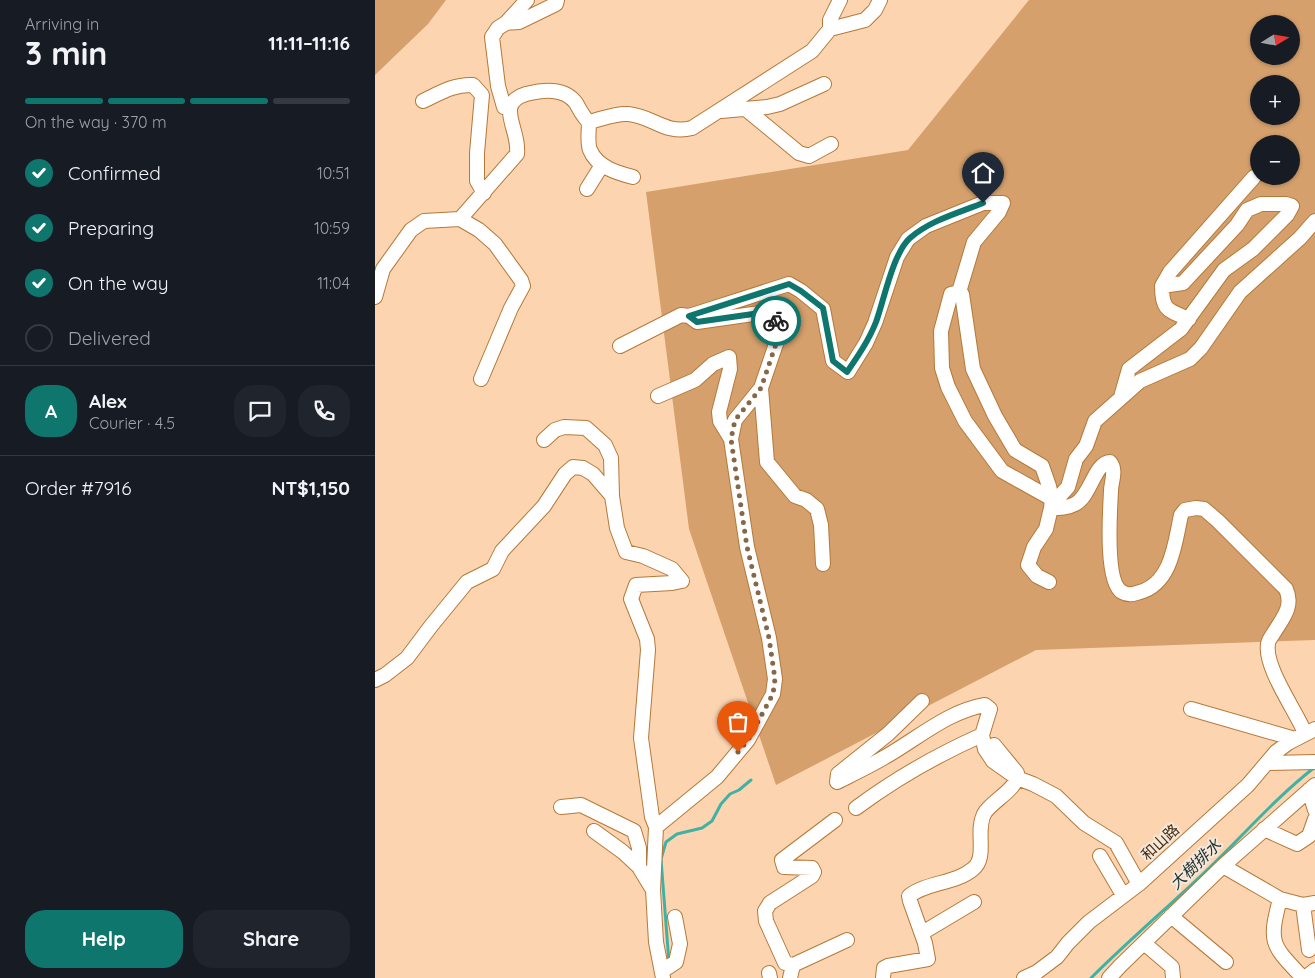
<!DOCTYPE html>
<meta charset="utf-8">
<style>
:root{--surface:#171b24;--page:#20242c;--text:#f1f3f6;--muted:#9ea1a6;--line:#363941;--accent:#0f766e}
body{margin:0;font-family:Quicksand,"Noto Sans TC",sans-serif;background:var(--page);color:var(--text);height:100vh;display:flex;flex-direction:column;font-size:19px;white-space:nowrap}
*{box-sizing:border-box;margin:0}
p{font-size:16px;color:var(--muted)}
.icon{flex:none;width:28px;height:28px;fill:none;stroke:currentColor;stroke-width:2;stroke-linecap:round;stroke-linejoin:round}
.map{position:relative;flex:1;overflow:hidden}
.drawer{display:flex;flex-direction:column;background:var(--surface);width:375px}
.drawer>*{flex:none}
.needle{width:32px;rotate:79deg}
.buttons{position:absolute;left:875px;top:15px;display:grid;gap:10px}
.buttons a{display:grid;place-items:center;width:50px;height:50px;border-radius:50%;background:var(--surface);box-shadow:0 1px 4px #0004;font-size:25px}
.pin{position:absolute;display:grid;place-items:center;width:42px;height:42px;color:#fff;margin:-51px -21px;border-radius:50% 50% 50% 0;rotate:-45deg;box-shadow:0 0 5px #0007}
.pin .icon{rotate:45deg}
.courier{position:absolute;display:grid;place-items:center;width:50px;height:50px;margin:-25px;border:4px solid #0f766e;border-radius:50%;background:#fff;color:#222;box-shadow:0 1px 6px #0007}
.headline em{font-style:normal;font-weight:700}
.headline div{display:flex;flex-direction:column-reverse}
.headline{display:flex;align-items:center;justify-content:space-between;height:85px;padding:0 25px}
h1{font-size:32px;font-weight:700;line-height:38px}
.bar{display:grid;grid-template-columns:repeat(4,1fr);gap:8px 5px;align-content:center;height:60px;padding:0 25px}
.bar i{height:6px;border-radius:4px;background:var(--line)}
.bar .selected{background:var(--accent)}
.bar p{grid-column:span 4}
.line{display:flex;align-items:center;gap:12px;padding:0 25px;border-top:1px solid var(--line)}
.line div{flex:1}
.round{display:grid;place-items:center;flex:none;width:52px;height:52px;border-radius:20px;background:var(--page)}
ol{padding:0 25px;list-style:none}
li{display:flex;align-items:center;gap:15px;height:55px}
li p{margin-inline-start:auto}
li .icon{padding:5px;border-radius:50%;background:var(--accent);color:#fff;stroke-width:4}
li:last-child{color:var(--muted)}
li i{width:28px;height:28px;border:2px solid var(--line);border-radius:50%}
.cta{display:flex;gap:10px;margin-top:auto;padding:10px 25px}
.cta a{flex:1;height:58px;border-radius:20px;background:var(--accent);color:#fff;font-size:20px;font-weight:700;line-height:58px;text-align:center}
.cta a+a{background:var(--page);color:var(--text)}
main{display:flex;flex:1;min-height:0}
.map>svg:first-child{display:block}
</style>
<main>
<section class="drawer">
<div class="headline"><div><h1>3 min</h1><p>Arriving in</p></div><em>11:11–11:16</em></div>
<div class="bar"><i class="selected"></i><i class="selected"></i><i class="selected"></i><i></i><p>On the way · 370 m</p></div>
<ol>
<li><svg class="icon" aria-label="check" viewBox="0 0 24 24"><path d="M5 12l5 5 9-10"/></svg>Confirmed<p>10:51</p></li>
<li><svg class="icon" aria-label="check" viewBox="0 0 24 24"><path d="M5 12l5 5 9-10"/></svg>Preparing<p>10:59</p></li>
<li><svg class="icon" aria-label="check" viewBox="0 0 24 24"><path d="M5 12l5 5 9-10"/></svg>On the way<p>11:04</p></li>
<li><i></i>Delivered</li>
</ol>
<div class="line" style="height:90px"><b class="round" style="background:var(--accent);color:#fff">A</b><div><b>Alex</b><p>Courier · 4.5</p></div><a class="round"><svg class="icon" aria-label="chat" viewBox="0 0 24 24"><path d="M4 5h16v11H9l-5 4z"/></svg></a><a class="round"><svg class="icon" aria-label="phone" viewBox="0 0 24 24"><path d="M5 4h4l2 5-3 2q2 4 5 5l2-3 5 2v4C11 20 4 13 5 4z"/></svg></a></div>
<div class="line" style="height:65px"><div>Order #7916</div><b>NT$1,150</b></div>
<div class="cta"><a>Help</a><a>Share</a></div>
</section>
<div class="map">
<svg width="940" height="978" viewBox="0 0 940 978">
<rect width="100%" height="100%" fill="#fcd5b0"/>
<path fill="#d5a06c" fill-rule="evenodd" d="M0,0H71L53,24L0,75Z
M654,0H940V640L661,650L401,785L314,529L271,192L533,150ZM884,24H916V56H884ZM884,84H916V116H884ZM884,144H916V176H884Z"/>
<g fill="none" stroke-linecap="round" stroke-linejoin="round">
<path stroke="#42b1a5" stroke-width="3" d="M294,963L286,859L291,842L302,834L327,828L337,821L346,804L355,794L364,790L376,780
M716,978C753,941 792,908 830,872C867,837 899,799 940,767"/>
<defs>
<path id="minor" d="M131,23L144,22L181,4L182,0
M455,29V20L465,0
M48,101C65,93 79,84 98,85L107,95L102,153V181L109,193
M135,108L129,107L123,86L117,37L123,28L131,23L152,0
M372,110L424,153L434,156L456,144
M346,111L392,107L405,104L449,84
M214,122C214,130 212,143 215,150C222,167 242,173 258,177
M212,189L227,165
M85,219L104,230L120,244L146,280L148,286L136,308L106,379
M787,286C787,311 793,310 814,319
M584,292L587,294L598,369L620,416L640,450L667,466L674,486L677,499L676,508L671,529L659,547L653,565L662,576L674,582
M0,297L8,269L36,230L49,221L85,219L142,154C144,137 134,123 135,109C136,101 144,96 151,94C168,90 189,87 201,103C205,110 208,117 214,122C227,119 240,113 253,114C278,116 290,135 317,128L437,51L455,29L490,20L500,10L505,0
M245,346L306,315L314,316
M386,388L392,462L420,496L431,500L442,509L446,525L448,564
M283,396L320,380L338,364L354,357L355,369L344,412L345,421L356,439L360,420L386,388L403,338L402,321L385,313L322,322L314,316L414,284L426,291L448,309L458,361L473,372L491,343L500,323L522,257L533,239L551,226L608,203H628L624,212L599,242L584,292L576,294L566,331L567,368L573,387L590,421L627,471L677,499L683,498L693,487L701,459L711,446L720,421L765,381L815,359L826,348L865,292L925,238L940,221
M746,397L754,369L806,329L849,270L878,249L912,215L917,206L911,204H886L872,210L862,225L808,283L787,286L795,272L879,177
M169,440L180,430L189,427L211,428L230,445L236,458L237,496
M676,508C684,508 693,508 700,504C716,496 719,463 735,462C742,470 736,482 736,491C735,510 730,582 747,592C754,596 758,594 765,592C797,583 800,542 806,515L810,510L821,508L829,509L843,521L911,589C919,607 907,619 898,634C896,637 893,641 893,644C889,667 921,711 930,733
M0,680L10,675L32,658L56,626L92,582L118,569L127,551L169,506L190,474L198,467L208,468L218,474L237,496L242,528L251,552L268,556L297,569L307,581L297,583L261,585L256,599L272,639L273,650L266,738L277,817L281,827L342,777L373,740L398,694L400,679L394,638L372,547L356,439
M547,701L513,734L463,774L462,782C478,774 495,766 510,757C542,739 573,711 610,705L615,709L607,735L610,749L618,761L642,778L658,784L681,796L709,823L741,843L764,884
M816,709L920,739
M892,763L940,762
M934,790L940,810
M186,807L206,805L259,831L264,848V867
M481,808C520,779 562,755 607,735
M460,820L407,860L409,867L437,868L439,872L437,876L395,903L390,911L391,921L410,963L418,965L472,940
M281,827L278,890L281,942L288,978
M889,829L922,844L934,836L940,819
M219,831L248,852L264,867L278,890
M725,856L748,895
M848,866L905,899L928,905L940,903
M905,899C893,944 897,945 928,978
M928,905L934,950
M796,916L851,962
M547,933L599,902
M769,943L797,967L798,978
M287,971L301,962L305,944L300,917
M394,973L395,978
M415,978L418,965
M508,978L509,968L513,966L553,959L550,943L535,901L534,896C552,882 580,884 598,869C613,857 600,832 609,814C616,801 644,789 642,773L619,745
M649,978L662,972L682,957L693,943L714,922L764,884L873,785L901,752L913,743L940,729
M734,978L745,966L848,866L940,785
M930,978L940,970"/>
</defs>
<use href="#minor" stroke="#b57939" stroke-width="16"/>
<use href="#minor" stroke="#fff" stroke-width="14"/>
</g>
<g fill="none" stroke-linecap="round" stroke-linejoin="round">
<path stroke="#866849" stroke-width="5" stroke-dasharray="0 9" d="M363,752L373,740L398,694L400,679L394,638L372,547L356,439L360,420L386,388L403,338L401,321"/>
<path stroke="#0f766e" stroke-width="6" d="M401,321L385,313L322,322L314,316L414,284L426,291L448,308L458,361L472,372C483,356 494,340 501,322C509,300 518,253 535,238C556,220 583,213 608,203"/>
</g>
<g text-anchor="middle" dominant-baseline="central" stroke-width="4" stroke-linejoin="round" paint-order="stroke">
<g font-size="15" fill="#462d12" stroke="#f5e8db">
<text transform="translate(785 842) rotate(-43)">和山路</text>
</g>
<g font-size="16" font-style="italic" fill="#1a2e2b" stroke="#f5e8db">
<text transform="translate(820 864) rotate(-44)">大樹排水</text>
</g>
</g>
</svg>
<div class="buttons">
<a><svg class="needle" viewBox="-14 -14 28 28"><path d="M0-13l5 13h-10z" fill="#e53935"/><path d="M0 13l5-13h-10z" fill="#9ea1a6"/></svg></a>
<a>+</a>
<a>−</a>
</div>
<div class="pin" style="left:363px;top:752px;background:#ea580c"><svg class="icon" aria-label="bag" viewBox="0 0 24 24"><path d="M5 8h14l-1 12H6zM9 8a3 3 0 0 1 6 0"/></svg></div>
<div class="pin" style="left:608px;top:203px;background:#1f2937"><svg class="icon" aria-label="home" viewBox="0 0 24 24"><path d="M3 11l9-7 9 7M6 9v11h12V9"/></svg></div>
<div class="courier" style="left:401px;top:321px"><svg class="icon" aria-label="bike" viewBox="0 0 24 24"><circle cx="6" cy="16" r="4"/><circle cx="18" cy="16" r="4"/><path d="M6 16l4-8h5l3 8M10 8l3 8H6M13 5h3"/></svg></div>
</div>
</main>
